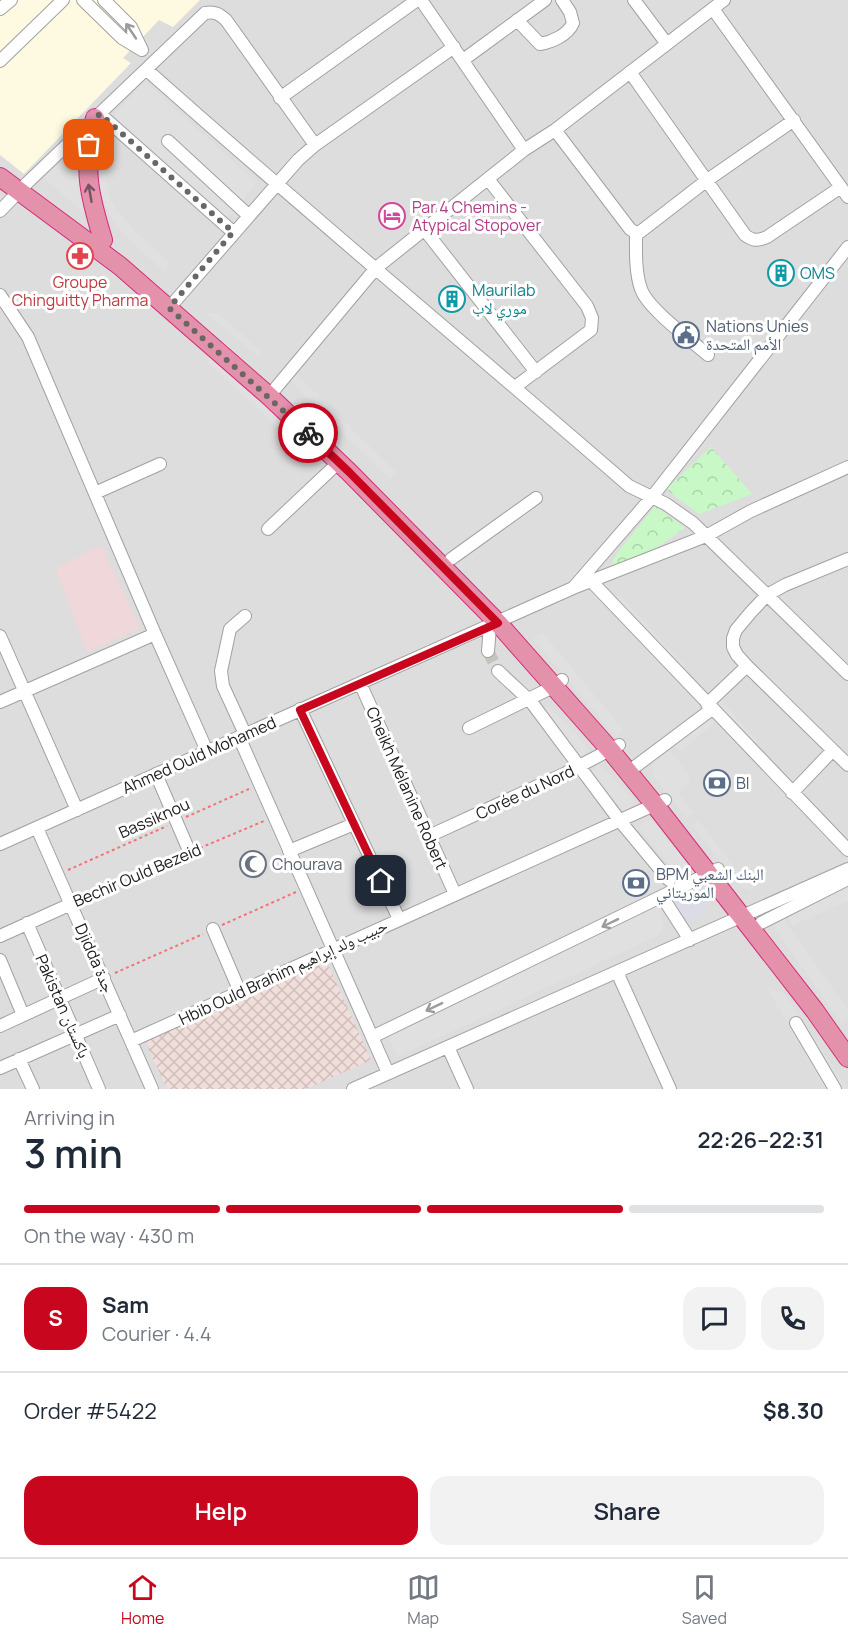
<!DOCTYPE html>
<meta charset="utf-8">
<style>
:root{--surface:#fff;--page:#f2f2f3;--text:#1f2937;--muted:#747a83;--line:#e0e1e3;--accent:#c8071f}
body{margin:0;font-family:Manrope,"Noto Naskh Arabic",sans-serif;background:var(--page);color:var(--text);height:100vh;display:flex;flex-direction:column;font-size:22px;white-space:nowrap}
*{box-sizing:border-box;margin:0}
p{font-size:20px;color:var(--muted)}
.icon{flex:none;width:33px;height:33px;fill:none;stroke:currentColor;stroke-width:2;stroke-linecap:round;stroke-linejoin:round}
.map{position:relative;height:1089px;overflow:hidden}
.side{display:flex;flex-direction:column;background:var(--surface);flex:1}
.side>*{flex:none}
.pin{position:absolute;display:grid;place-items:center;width:51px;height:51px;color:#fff;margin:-26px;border-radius:12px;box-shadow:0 3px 9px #0006}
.courier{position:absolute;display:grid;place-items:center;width:60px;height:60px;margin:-30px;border:4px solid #c8071f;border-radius:50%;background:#fff;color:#222;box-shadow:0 2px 8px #0007}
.head em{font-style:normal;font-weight:600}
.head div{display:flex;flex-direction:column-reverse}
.head{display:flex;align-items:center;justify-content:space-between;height:102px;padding:0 24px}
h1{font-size:39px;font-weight:600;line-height:45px}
.bar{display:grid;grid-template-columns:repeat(4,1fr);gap:9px 6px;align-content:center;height:72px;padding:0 24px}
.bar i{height:8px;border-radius:4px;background:var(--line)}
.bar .on{background:var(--accent)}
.bar p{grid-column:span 4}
.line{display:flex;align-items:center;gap:15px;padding:0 24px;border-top:2px solid var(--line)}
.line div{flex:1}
.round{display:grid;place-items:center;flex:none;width:63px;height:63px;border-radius:18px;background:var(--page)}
.button{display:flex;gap:12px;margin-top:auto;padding:12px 24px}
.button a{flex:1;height:69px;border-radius:18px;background:var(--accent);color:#fff;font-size:24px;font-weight:600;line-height:69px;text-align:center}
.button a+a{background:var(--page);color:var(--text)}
.dock{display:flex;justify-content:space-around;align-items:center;height:84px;border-top:2px solid var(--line);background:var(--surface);font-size:16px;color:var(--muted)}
.dock a{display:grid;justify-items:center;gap:3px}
.dock .on{color:var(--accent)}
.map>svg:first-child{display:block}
</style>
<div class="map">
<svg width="848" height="1089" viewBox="0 0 848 1089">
<defs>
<pattern id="military-cross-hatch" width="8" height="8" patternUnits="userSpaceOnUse" patternTransform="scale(1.5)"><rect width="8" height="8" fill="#f1deda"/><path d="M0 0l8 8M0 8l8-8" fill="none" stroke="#cebebb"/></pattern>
<pattern id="park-crowns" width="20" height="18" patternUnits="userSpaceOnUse" patternTransform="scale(1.5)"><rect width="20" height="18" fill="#c8f8c6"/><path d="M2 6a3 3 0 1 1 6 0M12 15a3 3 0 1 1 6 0" fill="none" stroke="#acd4aa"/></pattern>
</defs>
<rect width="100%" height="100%" fill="#f0ece6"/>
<path fill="#dedddd" d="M0,0H848V1089H0Z"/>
<path fill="#f0d7d9" d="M101,545L140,628L87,652L56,569Z"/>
<path fill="#fefae1" d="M0,0H200L173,27L159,20L123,58L131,63L24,174L0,155Z"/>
<path fill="url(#military-cross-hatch)" d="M325,958L371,1060L306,1089H167L144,1039Z"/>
<path fill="url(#park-crowns)" d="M711,447L752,494L699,514L666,489Z
M655,506L685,528L637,561L608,570L618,552Z"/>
<path fill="#e0e0e0" d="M145,81L256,183L226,219L110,119Z
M89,128L87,216L44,178Z
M106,130L114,136L105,163L108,192L116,209L134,230L170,263L165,272L131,242L115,224L107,210L98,185L97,164L99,145Z
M207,313L219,314L259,349L261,359Z
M212,355L313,448L306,453L206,361Z
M294,372L396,472L390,479L288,379Z
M619,595L685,665L680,668L615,599Z
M542,632L622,728L617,737L533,639Z
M720,698L756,740L753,746L713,704Z
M550,707L589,749L579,759L537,708Z
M708,717L714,723L681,751L671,744Z
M665,749L676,756L691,780L678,793L694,813L687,818L653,776L652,760Z
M600,765L636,803L624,811L589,773Z
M650,819L692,869L679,877L639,828Z
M699,821L743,878L751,880L754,890L741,888L692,825Z
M848,882V901L792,926L784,910Z
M657,900L664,923L659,935L397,1057L386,1030Z
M783,918L848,1010V1019L842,1024L772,924Z
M766,986L786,995L848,1089H825Z"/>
<path fill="#dbdce6" d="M700,881L709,893L706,907L703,915L691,923L676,907V897Z"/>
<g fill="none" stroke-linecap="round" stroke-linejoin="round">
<path stroke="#c6c3be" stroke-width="12" stroke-dasharray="12 6" stroke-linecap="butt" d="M488,651L498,671"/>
<defs>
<path id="minor" d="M83,0L122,38L142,50L131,27L104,0
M421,0L524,150
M634,0L667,44
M0,9L11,0
M713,9L848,197
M517,20L540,44C552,42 568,35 573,23L570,12L562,0
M463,60L545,0
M0,61L63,0
M147,70C305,211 469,347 629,486L666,504L693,523L848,674
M630,72L745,235C753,241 757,241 767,237L841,187
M280,98L417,0
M100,114L233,232
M555,130L630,229L636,233L640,232L706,181L794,120
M168,141L248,215
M488,179L587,306L592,318L591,330L515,387
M0,211L27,183L205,13C215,11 219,14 226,20L315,145
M424,229L536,372
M636,233C636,251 635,272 641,289C648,309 691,340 708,355
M0,295L28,337L155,634L207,751
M169,308L298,160L315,145L454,47
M269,396L376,268L524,150L555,130L724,0
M95,493L160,464
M268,529L339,462
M451,559L536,498
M848,559L785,585L767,595L751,612L736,630L733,638V647L737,655L747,666L848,765
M592,582L848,850
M574,587L652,497L848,247
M245,616L230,629L221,671L223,686L245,734
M0,636L77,810
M488,651L490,627
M498,671L528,699
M360,683L455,894
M529,699L620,821L669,880
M0,702L155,634
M707,704L747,666
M300,709L399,919
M469,728L553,687L562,680
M239,737L388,1073
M628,772L712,709
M156,774L190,853
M792,793L833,750
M37,828L152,1089
M429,836L566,773L619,745
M0,844L573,588L706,536L751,511L848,467
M289,851L354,824
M663,898L690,940
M27,923L99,1089
M761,923L848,879
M213,929L240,992
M0,936L71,904
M0,960L23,1015
M617,972L670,1089
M796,1023L835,1089
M0,1026L104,978
M372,1037L718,869
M131,1041L665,800
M448,1047L467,1089
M19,1059L33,1089
M0,1068L120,1015
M353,1089L848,869"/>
<path id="highway" d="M95,118C83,169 88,191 103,240L97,248
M0,177L120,266L269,396L349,472L498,623L611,751L655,805L815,1011L848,1058"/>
</defs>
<use href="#minor" stroke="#a1a1a1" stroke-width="14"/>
<use href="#highway" stroke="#d52c7b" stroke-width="20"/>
<path stroke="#f57275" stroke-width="2" stroke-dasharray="3 3" stroke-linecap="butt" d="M186,817L249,789
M200,848L264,821
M68,870L167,826
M82,899L181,856
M222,925L296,892
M115,973L203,934"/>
<use href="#minor" stroke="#fff" stroke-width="12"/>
<use href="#highway" stroke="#e491ab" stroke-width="18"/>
</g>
<defs><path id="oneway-shaft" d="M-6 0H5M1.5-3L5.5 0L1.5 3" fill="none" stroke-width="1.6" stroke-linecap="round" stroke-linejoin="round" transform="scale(1.5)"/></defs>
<g stroke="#9b9b9b">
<use href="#oneway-shaft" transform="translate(131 31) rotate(-124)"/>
<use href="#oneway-shaft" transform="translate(610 923) rotate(154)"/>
<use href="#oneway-shaft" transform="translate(434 1007) rotate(154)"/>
</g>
<use stroke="#78535f" href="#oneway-shaft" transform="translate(90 193) rotate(-100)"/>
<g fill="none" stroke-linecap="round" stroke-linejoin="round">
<path stroke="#696765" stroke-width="6" stroke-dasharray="0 10.8" d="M89,145L95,118L100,114L233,232L169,308L308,433"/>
<path stroke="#c8071f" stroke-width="8" d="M308,433L349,472L498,623L300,710L381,881"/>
</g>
<defs>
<symbol id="hotel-ring" viewBox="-11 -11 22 22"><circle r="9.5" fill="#fff" stroke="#d1479c" stroke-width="1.5"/><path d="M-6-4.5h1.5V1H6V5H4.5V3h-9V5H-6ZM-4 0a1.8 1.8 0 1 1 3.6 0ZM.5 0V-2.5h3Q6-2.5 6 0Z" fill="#d1479c"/></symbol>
<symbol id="pharmacy-ring" viewBox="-11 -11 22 22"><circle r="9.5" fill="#fff" stroke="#e0444e" stroke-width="1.5"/><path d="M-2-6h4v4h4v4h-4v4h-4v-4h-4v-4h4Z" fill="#e0444e"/></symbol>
<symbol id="building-ring" viewBox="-11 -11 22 22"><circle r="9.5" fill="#fff" stroke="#0f9aa8" stroke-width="1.5"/><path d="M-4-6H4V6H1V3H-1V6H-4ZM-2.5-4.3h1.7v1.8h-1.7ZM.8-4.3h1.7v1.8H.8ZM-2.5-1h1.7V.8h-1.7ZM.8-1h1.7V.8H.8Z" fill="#0f9aa8"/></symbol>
<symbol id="civic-ring" viewBox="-11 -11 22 22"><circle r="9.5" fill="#fff" stroke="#5c6f8a" stroke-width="1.5"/><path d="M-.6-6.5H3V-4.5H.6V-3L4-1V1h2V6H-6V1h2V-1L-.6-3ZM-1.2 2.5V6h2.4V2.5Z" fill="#5c6f8a"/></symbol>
<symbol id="bank-ring" viewBox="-11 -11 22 22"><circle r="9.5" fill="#fff" stroke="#5c6f8a" stroke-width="1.5"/><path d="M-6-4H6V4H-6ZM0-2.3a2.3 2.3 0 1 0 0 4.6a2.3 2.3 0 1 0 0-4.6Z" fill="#5c6f8a"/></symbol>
<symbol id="mosque-ring" viewBox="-11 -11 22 22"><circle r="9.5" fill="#fff" stroke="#6b7280" stroke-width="1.5"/><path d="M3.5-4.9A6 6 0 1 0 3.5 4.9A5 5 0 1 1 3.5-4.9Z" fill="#6b7280"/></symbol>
</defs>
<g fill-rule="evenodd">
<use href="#hotel-ring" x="377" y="201" width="30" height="30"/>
<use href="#pharmacy-ring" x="65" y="241" width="30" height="30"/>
<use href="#building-ring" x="766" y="258" width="30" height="30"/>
<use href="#building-ring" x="437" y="284" width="30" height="30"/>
<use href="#civic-ring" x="671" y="320" width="30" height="30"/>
<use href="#bank-ring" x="702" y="768" width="30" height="30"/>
<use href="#mosque-ring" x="238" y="849" width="30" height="30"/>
<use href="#bank-ring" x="621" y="868" width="30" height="30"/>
</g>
<g text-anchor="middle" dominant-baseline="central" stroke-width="6" stroke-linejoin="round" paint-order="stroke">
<g font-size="16" fill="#b23c85" stroke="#fff" text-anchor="start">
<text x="412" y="207">Par 4 Chemins -<tspan x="412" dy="18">Atypical Stopover</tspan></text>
</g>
<g font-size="16" fill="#0d838f" stroke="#fff" text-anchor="start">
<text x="800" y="273">OMS</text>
<text x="472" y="290">Maurilab<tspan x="472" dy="18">موري لاب</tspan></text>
</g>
<g font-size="16" fill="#be3a42" stroke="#fff">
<text x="80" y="282">Groupe<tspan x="80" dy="18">Chinguitty Pharma</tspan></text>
</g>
<g font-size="16" fill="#4e5e75" stroke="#fff" text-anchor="start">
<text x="706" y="326">Nations Unies<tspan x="706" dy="18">الأمم المتحدة</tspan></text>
<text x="736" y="783">BI</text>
<text x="656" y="874">BPM البنك الشعبي<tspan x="656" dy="18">الموريتاني</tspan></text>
</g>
<g font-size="16" fill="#202020" stroke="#fff">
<text transform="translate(199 755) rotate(-24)">Ahmed Ould Mohamed</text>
<text transform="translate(407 788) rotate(66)">Cheikh Mélanine Robert</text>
<text transform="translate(525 792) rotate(-25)">Corée du Nord</text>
<text transform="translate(154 818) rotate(-24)">Bassiknou</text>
<text transform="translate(137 875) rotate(-23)">Bechir Ould Bezeid</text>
<text transform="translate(95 958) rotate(66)">Djidda جدة</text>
<text transform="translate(283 972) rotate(-25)">Hbib Ould Brahim حبيب ولد إبراهيم</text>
<text transform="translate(63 1006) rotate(66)">Pakistan باكستان</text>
</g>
<g font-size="16" fill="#5b616d" stroke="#fff" text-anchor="start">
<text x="272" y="864">Chourava</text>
</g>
</g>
</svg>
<div class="pin" style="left:89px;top:145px;background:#ea580c"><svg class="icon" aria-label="bag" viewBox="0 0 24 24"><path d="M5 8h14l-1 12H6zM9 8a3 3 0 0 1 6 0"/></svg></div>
<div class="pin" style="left:381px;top:881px;background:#1f2937"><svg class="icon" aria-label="home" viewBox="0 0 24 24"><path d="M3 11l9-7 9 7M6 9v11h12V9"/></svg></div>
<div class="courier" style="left:308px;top:433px"><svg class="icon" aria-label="bike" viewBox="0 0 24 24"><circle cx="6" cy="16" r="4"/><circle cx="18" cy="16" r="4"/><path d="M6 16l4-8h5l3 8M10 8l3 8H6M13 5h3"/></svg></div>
</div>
<section class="side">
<div class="head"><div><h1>3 min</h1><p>Arriving in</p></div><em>22:26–22:31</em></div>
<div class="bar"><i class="on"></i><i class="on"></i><i class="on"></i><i></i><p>On the way · 430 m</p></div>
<div class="line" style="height:108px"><b class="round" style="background:var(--accent);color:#fff">S</b><div><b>Sam</b><p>Courier · 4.4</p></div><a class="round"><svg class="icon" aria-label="chat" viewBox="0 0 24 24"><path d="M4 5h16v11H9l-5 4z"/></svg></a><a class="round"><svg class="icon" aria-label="phone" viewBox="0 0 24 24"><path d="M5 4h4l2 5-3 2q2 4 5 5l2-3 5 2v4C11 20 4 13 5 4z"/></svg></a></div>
<div class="line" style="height:78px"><div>Order #5422</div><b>$8.30</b></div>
<div class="button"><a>Help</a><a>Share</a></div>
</section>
<nav class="dock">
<a class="on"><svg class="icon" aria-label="home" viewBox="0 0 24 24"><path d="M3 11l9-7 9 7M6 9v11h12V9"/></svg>Home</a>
<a><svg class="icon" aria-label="map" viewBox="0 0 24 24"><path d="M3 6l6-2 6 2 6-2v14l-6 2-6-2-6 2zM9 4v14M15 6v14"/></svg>Map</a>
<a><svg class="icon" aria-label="saved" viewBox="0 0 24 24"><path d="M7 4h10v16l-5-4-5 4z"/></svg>Saved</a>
</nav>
